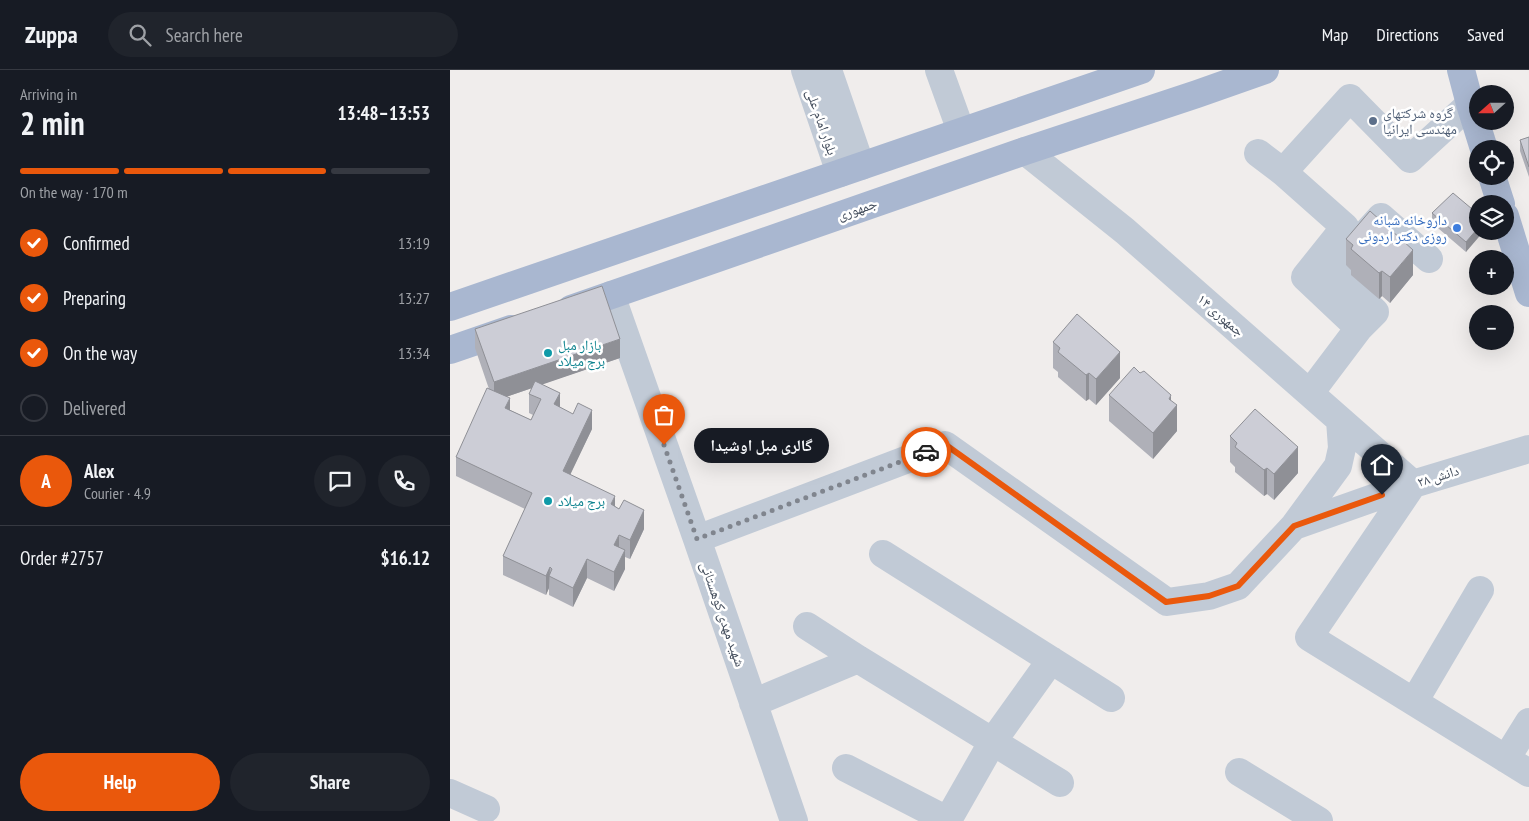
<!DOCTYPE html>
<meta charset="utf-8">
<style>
:root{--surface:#171b24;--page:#20242c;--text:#f1f3f6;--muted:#9ea1a6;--line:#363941;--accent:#ea580c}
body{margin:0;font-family:"PT Sans Narrow","Noto Naskh Arabic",sans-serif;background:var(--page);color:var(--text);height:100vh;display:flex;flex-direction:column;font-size:19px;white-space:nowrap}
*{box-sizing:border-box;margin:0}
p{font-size:16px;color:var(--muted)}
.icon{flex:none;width:28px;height:28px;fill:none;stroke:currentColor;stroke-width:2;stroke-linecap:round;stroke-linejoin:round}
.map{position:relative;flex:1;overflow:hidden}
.panel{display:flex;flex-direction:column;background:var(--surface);width:450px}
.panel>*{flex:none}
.needle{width:32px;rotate:249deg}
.controls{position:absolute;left:1019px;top:15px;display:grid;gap:10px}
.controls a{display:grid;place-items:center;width:45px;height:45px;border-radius:50%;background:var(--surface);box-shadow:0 5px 20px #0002;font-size:25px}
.pin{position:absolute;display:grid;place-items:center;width:42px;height:42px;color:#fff;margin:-51px -21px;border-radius:50% 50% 50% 0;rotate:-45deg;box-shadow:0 0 5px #0007}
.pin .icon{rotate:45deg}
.courier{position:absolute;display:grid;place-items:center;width:50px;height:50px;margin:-25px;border:4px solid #ea580c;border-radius:50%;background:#fff;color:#222;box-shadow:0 1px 6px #0007}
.bubble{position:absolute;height:35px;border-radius:18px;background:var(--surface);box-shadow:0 5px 20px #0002;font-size:16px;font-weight:700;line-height:35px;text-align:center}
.summary em{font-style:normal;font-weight:700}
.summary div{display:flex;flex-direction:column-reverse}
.summary{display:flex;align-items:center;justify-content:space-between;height:85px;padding:0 20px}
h1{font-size:32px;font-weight:700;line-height:38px}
.bar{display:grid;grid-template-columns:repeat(4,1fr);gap:8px 5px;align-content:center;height:60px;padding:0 20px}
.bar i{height:6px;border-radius:4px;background:var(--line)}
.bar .current{background:var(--accent)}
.bar p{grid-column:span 4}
.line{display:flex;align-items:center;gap:12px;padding:0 20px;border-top:1px solid var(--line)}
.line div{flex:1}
.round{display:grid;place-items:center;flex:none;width:52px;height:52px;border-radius:26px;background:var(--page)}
ol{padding:0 20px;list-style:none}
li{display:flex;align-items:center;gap:15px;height:55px}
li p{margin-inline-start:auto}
li .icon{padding:5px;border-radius:50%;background:var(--accent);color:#fff;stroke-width:4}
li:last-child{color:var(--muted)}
li i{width:28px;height:28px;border:2px solid var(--line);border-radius:50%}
.cta{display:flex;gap:10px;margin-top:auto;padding:10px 20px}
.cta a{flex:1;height:58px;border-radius:30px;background:var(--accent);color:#fff;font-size:20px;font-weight:700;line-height:58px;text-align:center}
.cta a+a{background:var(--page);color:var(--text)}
header{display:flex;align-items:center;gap:30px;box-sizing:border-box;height:70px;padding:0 25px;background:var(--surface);border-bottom:1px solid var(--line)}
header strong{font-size:24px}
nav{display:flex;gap:28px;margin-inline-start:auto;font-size:18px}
.search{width:350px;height:45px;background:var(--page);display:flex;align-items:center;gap:12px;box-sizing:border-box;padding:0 18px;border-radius:28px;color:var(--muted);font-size:19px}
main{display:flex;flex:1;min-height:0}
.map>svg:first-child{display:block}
</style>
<header>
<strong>Zuppa</strong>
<div class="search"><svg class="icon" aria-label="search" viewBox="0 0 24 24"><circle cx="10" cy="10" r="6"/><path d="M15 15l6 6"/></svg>Search here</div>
<nav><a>Map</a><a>Directions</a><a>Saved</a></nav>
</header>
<main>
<section class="panel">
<div class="summary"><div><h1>2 min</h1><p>Arriving in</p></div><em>13:48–13:53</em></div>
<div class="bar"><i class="current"></i><i class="current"></i><i class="current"></i><i></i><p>On the way · 170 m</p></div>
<ol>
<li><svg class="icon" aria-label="check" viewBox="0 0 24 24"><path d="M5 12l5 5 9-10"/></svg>Confirmed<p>13:19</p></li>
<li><svg class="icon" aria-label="check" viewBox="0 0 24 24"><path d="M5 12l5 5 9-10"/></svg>Preparing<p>13:27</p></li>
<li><svg class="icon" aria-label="check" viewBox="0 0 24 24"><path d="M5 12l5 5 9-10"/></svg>On the way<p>13:34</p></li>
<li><i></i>Delivered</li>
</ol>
<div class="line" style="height:90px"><b class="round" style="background:var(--accent);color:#fff">A</b><div><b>Alex</b><p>Courier · 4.9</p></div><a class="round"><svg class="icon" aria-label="chat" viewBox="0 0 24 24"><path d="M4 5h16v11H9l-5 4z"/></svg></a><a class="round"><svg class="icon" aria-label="phone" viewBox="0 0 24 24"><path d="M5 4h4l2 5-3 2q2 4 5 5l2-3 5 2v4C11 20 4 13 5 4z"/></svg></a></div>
<div class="line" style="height:65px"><div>Order #2757</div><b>$16.12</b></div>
<div class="cta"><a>Help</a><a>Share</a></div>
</section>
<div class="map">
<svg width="1079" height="751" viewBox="0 0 1079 751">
<rect width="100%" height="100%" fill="#f0edec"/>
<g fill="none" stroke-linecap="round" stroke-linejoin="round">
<path stroke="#c1cad6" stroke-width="28" d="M355,0L390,103
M378,0L411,96
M489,0L511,61
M575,81L675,161L963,414L859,567L1079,703
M808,83L833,102L895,157L855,207L909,258L860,323
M833,102L900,28L960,89L1020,34
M161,225L247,469L344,751
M909,258L925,242L882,201L931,147L979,189
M844,456L888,396L892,378L890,350
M247,469L495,375L717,532L759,526L788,516L844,456L963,414L1079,379
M433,484L661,628
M357,556L408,589L610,713
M964,632L1030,520
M303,633L408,589
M1056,689L1079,652
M396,698L499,751
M789,702L869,751
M0,723L36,739
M498,750L543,671L601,590"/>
<path stroke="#a9b7d0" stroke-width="28" d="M1011,0L1020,34L1034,79
M1042,106L1051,134
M1055,146L1079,223
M0,237L691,0
M121,239L575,81L747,24L815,0
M0,280L61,259"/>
</g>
<path fill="#afb0b8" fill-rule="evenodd" d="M1079,67V107L1070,81V70Z
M982,143L1028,144L1016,182L982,153Z
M896,169L963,205L940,233L932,226L929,229L901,205V200L896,195Z
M25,259L170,288L92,314L110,337L142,359L120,404L165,436L194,459L180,489L175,487V499L164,521L137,508L123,537L99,525V518L96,525L53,505V486L75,439L6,406V387L39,319L25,278ZM82,318L79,324V343L83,345L81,350L60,340L56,327Z
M603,272L670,308L646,335L639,329L636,331L608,307V302L603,298Z
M659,325L721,331L727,361L703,389L659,351Z
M780,366L848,403L824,430L817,424L814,426L785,402V397L780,392Z"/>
<path fill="#8f9096" d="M1028,158V161H1034L1016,182V172Z
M963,180V205L940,233V207Z
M932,201V226L929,229V203Z
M170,269V288L44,331V312Z
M670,282V308L646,335V309Z
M639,303V329L636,331V305Z
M110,323V342L104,334Z
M721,325V341L727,335V361L703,389V363Z
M60,328V347L55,338Z
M142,340V359L113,420V401Z
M848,377V403L824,430V404Z
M817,398V424L814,426V400Z
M165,426V445L161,434Z
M194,440V459L180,489V470Z
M169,465V484L164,475Z
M175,480V499L164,521V502Z
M137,489V508L123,537V518Z
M100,497L99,518L96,525V506Z"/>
<path fill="#cccdd6" stroke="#8f9096" d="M1079,67V97L1070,70Z
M1003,123L1028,144V158L1016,172L982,143Z
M920,141L963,180L940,207L932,201L929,203L901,179L903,175L896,169Z
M152,216L170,269L44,312L25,259Z
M627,244L670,282L646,309L639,303L636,305L608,282L610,278L603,272Z
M684,297L690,303L694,301L721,325L719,329L727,335L703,363L659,325Z
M85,311L110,323L104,334L123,344L128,333L142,340L113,401L165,426L161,434L169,439L174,430L194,440L180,470L169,465L164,475L175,480L164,502L137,489L123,518L99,506L102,499L100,497L96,506L53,486L82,423L6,387L37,318L60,328L55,338L81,350L91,329L79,324Z
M805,339L848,377L824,404L817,398L814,400L785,377L787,373L780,366Z"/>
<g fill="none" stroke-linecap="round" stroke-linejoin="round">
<path stroke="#80858e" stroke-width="5" stroke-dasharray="0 9" d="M214,375L247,469L476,382"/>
<path stroke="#ea580c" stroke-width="6" d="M476,382L496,375L716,532L759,526L788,516L844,456L932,425"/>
</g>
<circle fill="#5c6f8a" stroke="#fff" stroke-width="2" cx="923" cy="51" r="5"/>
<circle fill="#3f7fe0" stroke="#fff" stroke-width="2" cx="1007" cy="158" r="5"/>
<g fill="#0f9aa8" stroke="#fff" stroke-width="2">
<circle cx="98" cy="283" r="5"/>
<circle cx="98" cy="431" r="5"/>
</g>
<g text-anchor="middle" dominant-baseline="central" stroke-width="5" stroke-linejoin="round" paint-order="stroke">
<g font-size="14" fill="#4e5e75" stroke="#fff" text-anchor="start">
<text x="933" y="43">گروه شرکتهای<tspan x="933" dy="16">مهندسی ایرانیا</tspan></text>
</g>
<g font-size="14" fill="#434d5c" stroke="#fff">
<text transform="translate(372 52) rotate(71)">بلوار امام علی</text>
<text transform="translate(407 139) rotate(-19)">جمهوری</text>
<text transform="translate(771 245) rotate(41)">جمهوری ۱۴</text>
<text transform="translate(988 406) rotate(-17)">دانش ۲۸</text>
<text transform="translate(273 544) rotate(71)">شهید مهدی کوهستانی</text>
</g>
<g font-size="14" fill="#366cbe" stroke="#fff" text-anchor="end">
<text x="997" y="150">داروخانه شبانه<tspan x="997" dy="16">روزی دکتر اردوئی</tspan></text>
</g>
<g font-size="14" fill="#0d838f" stroke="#fff" text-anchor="start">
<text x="108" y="275">بازار مبل<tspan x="108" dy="16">برج میلاد</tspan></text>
<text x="108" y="431">برج میلاد</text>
</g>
</g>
</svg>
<div class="controls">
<a><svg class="needle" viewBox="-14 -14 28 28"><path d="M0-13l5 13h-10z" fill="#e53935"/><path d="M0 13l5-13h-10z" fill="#9ea1a6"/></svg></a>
<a><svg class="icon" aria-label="locate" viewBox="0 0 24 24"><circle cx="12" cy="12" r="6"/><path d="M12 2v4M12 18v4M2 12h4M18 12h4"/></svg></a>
<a><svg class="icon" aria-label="layers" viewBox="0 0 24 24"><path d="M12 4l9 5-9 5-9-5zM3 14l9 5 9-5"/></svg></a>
<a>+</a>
<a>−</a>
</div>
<div class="pin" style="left:214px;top:375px;background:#ea580c"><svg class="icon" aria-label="bag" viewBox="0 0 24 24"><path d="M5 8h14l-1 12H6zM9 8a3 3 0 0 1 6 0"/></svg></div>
<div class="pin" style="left:932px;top:425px;background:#1f2937"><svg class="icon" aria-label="home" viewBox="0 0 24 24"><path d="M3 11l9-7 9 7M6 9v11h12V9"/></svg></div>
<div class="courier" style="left:476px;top:382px"><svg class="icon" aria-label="car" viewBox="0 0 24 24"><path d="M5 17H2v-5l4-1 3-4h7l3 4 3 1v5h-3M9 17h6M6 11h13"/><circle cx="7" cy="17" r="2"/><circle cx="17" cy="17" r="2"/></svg></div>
<div class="bubble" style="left:244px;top:358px;width:135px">گالری مبل اوشیدا</div>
</div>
</main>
